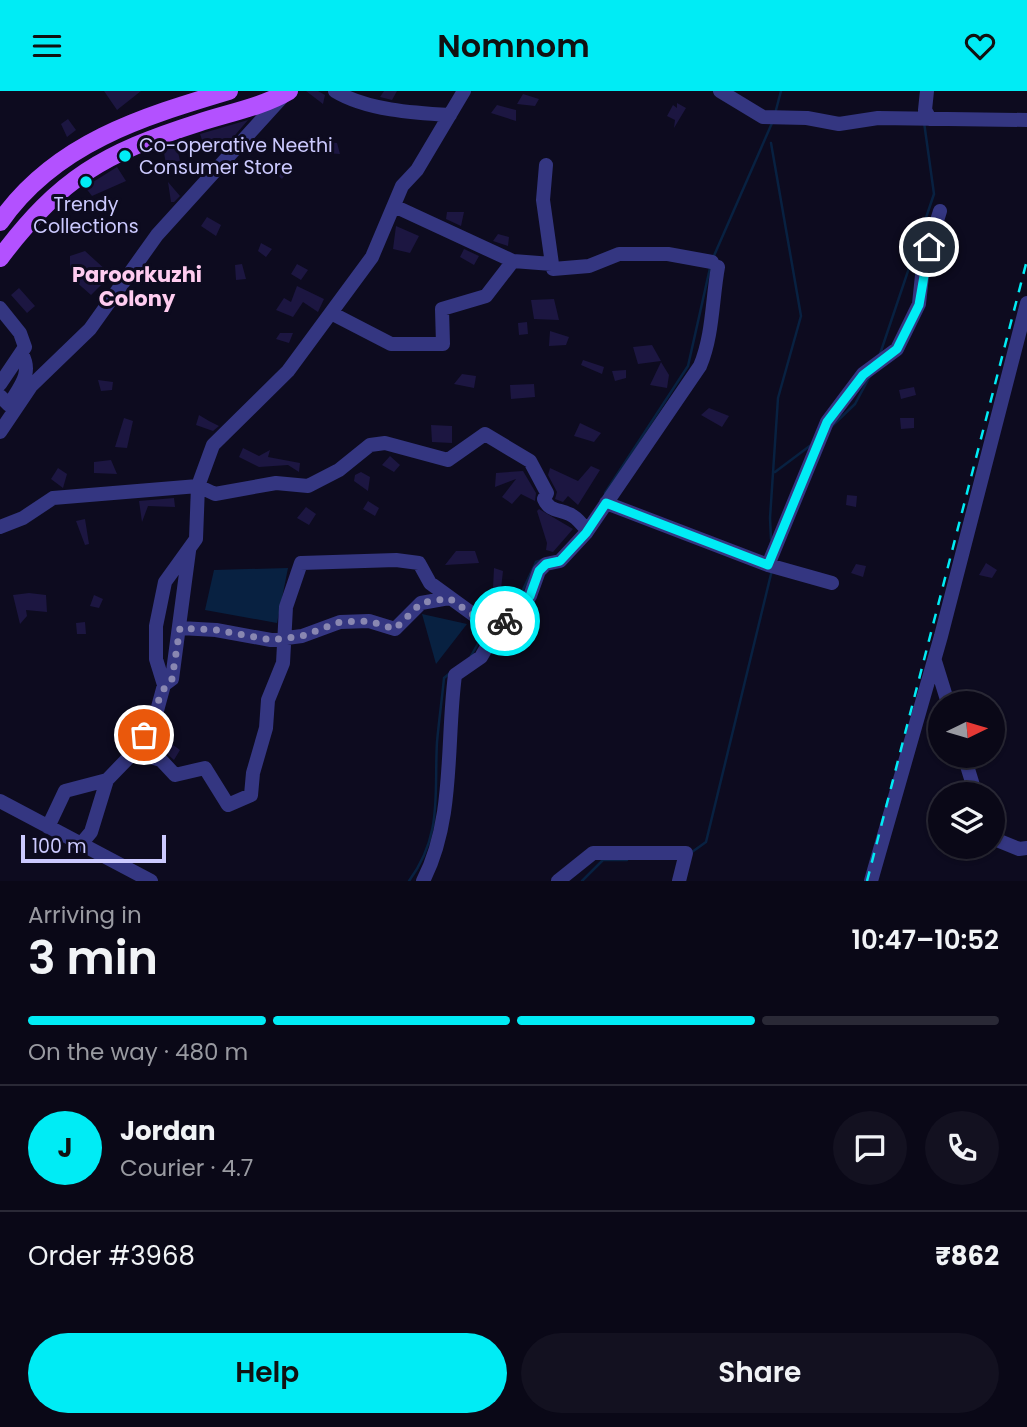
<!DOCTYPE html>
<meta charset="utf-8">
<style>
:root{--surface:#0a0817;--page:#131120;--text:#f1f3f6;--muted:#999aa1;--line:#2a2936;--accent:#00ecf5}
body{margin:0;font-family:Poppins,sans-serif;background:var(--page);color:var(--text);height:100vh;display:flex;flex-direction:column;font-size:26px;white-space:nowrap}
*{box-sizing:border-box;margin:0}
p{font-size:23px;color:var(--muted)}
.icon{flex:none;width:38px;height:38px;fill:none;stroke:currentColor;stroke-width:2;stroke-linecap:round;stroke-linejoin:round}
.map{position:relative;height:790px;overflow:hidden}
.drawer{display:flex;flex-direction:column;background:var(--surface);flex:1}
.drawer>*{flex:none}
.needle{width:46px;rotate:85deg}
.controls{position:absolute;left:928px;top:600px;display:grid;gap:14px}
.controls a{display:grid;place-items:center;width:77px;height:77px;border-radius:50%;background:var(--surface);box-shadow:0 2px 5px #0004,0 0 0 2px var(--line);font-size:35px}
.scale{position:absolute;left:21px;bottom:18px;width:145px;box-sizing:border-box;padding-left:7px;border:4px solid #cccaff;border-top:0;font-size:19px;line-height:24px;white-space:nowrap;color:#cccaff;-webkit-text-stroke:5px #0d0b1f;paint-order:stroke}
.pin{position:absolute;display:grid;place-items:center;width:60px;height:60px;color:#fff;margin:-30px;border:4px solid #fff;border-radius:50%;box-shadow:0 2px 7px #0007}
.courier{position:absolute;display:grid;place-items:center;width:70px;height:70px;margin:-35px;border:5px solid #00ecf5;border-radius:50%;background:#fff;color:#222;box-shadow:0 2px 9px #0007}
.head em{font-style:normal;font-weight:600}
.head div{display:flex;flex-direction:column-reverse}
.head{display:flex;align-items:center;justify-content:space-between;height:119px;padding:0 28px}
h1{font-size:46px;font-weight:600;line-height:52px}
.bar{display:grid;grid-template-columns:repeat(4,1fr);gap:10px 7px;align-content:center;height:84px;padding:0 28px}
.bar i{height:9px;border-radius:5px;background:var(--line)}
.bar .current{background:var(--accent)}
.bar p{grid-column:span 4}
.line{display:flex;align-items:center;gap:18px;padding:0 28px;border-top:2px solid var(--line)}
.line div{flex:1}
.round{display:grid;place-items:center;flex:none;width:74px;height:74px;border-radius:37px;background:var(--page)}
.cta{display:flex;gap:14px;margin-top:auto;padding:14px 28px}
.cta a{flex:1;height:80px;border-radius:42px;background:var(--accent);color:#111;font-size:28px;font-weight:600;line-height:80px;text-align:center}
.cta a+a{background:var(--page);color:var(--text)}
header{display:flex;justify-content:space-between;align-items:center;height:91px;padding:0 28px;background:var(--accent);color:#111;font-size:32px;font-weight:600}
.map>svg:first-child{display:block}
</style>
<header><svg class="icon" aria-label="menu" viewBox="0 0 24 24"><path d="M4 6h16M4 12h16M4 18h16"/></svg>Nomnom<svg class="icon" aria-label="heart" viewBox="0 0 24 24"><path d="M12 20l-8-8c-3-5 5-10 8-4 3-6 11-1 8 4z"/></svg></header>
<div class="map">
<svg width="1027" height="790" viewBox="0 0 1027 790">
<rect width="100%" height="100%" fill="#0d0b1f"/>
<path fill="#082141" d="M288,477L277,532L205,519L214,479Z
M422,523L467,533L436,573Z"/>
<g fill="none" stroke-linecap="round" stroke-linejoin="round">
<path stroke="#082141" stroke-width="2.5" d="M776,19L781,0
M771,52L801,225L778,307L770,427L771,448
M713,167L772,32
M880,263L934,103L924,31
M832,335L855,313L870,285
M775,381L811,354
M605,402L688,275L710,177
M493,529L521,503L536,471L542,469
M471,565L485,540
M692,761L706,751L772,479
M409,790C443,744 434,703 437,651C439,629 442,608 444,587L450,582
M582,790L603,769H627"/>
</g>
<path fill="#1c1641" d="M104,0H141L117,19Z
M306,0H318L325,4L323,13Z
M384,0H397L392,9L380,6Z
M523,3L539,8L535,15L517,13Z
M677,12L686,17L674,37L675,29L667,25L673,14L677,17Z
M497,14L516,19V30L491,22Z
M68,28L76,39L67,46L61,33Z
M248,29L230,50L228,47L203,52L200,43Z
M176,51L180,70L166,73L163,56Z
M328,51L337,52L340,63L327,62Z
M276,73L289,78L282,88L273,80Z
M117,76L126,90L92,105L85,96Z
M168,91L180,105L174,111H171Z
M447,121H464L461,135L446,128Z
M207,126L221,134L216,145L201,135Z
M396,135L419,145L410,162L393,158Z
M498,143L509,146L508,155L493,150Z
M261,152L272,158L266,166L258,160Z
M464,158L479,165L474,174L460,166Z
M85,160L107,180L102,186L105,190L91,204L74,189L78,185L70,177V165Z
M242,173L246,188L236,189L235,174Z
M297,173L308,179L301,189L291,183Z
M297,195L324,208L318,221L303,211L293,226L276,219L284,207L291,211Z
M19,197L35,215L27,222L11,204Z
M554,208L559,229L534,228L531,209Z
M527,231L528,243L519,244L518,232Z
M550,240L569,246L566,254L549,255Z
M280,242H293L289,252L276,248Z
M652,254L661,270L638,273L633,256Z
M583,269L604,276L602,283L581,274Z
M661,271L669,284L667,297L650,294Z
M626,279V287L615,290L612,280Z
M462,283L476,285L474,297L454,293Z
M98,289L113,291L112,299L101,300Z
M534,293L535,306L511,308L510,294Z
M914,296L916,304L901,308L899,299Z
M709,317L729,325L722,336L701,324Z
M199,324L209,330L219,335L213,340L196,334Z
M124,327L133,330L127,357L115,356Z
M900,327H914V337L901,338Z
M580,332L601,342L594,351L574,345Z
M431,334L452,335V352L432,351Z
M243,357L259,365L270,359L268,366L300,372L299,381L288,374L259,376L239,366Z
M390,365L400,374L394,381L382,374Z
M111,369L117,383L94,382V371Z
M591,375L600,379L578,414L568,405L563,411L555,408L557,401L548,384L550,377L578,390Z
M58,377L67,383L63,397L51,388Z
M523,380L536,402L535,410L521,403L512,413L502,406L516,388L495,396L496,382Z
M361,381L370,386L368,400L354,390L355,384Z
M847,404L857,405L856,416L846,414Z
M174,407L175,416L148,415L142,431L139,410Z
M368,410L379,417L375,425L363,418Z
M306,416L316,423L309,434L297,427Z
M539,418L573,438L553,461L546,459L547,452L537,420Z
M85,428L89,453L85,454L76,430Z
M456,460H475L479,472L445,474Z
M986,472L997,479L992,487L979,484Z
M856,473L866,475L863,486L851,482Z
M494,477L503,480L501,498L493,497Z
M29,502L46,504L47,521L26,519L27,525L20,533L13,504Z
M94,504L103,508L99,517L90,515Z
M85,531L86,543H77L76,532Z
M161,645L180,659L174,669L164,660L153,657Z"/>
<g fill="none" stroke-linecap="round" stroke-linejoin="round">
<path stroke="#343681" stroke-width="14" d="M335,0C366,19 414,22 450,24
M720,0L763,26L807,27L839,33L878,27L1027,29
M927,0L925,19L930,28
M546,74L543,109L552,173
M394,115L513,170L552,173L553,178L589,175L619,163H668L712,171
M0,217L20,242L25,256L0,293
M331,222L391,253H443L442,218L486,205L513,170
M0,305L9,314C19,296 33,283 22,263
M0,341L31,295L90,238L157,144L285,3
M606,412L768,474L832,492
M0,436L23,427L53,407L198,395L215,403L276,392L308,395L339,379L370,354L385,352L448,369L485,343L530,370L547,402L544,408C549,420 558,418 569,423C576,425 582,434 587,439
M768,474L827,331L863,283L897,258L919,213L923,175L940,120
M180,537L216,539L271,549L302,545L340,531L369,530L395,538L421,512L449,507
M935,570L948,612
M164,594L172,588L189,460
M134,661L161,669L175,684L205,677L228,714L251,704L253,682L266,637L268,609L283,572L286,516L301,472L396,469L419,472L430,492L496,540
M964,665L976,704
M0,710L151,790
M48,736L65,700L107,689L134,661L155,627L164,594L156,568V535L165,491L196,448L198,395L213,354L288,280L372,166L402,95L417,79L464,0
M992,747L1019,758L1027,757
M81,753L91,741L107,689
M423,790C455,728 446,652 455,584L481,566L496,540L530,505L539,480L546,473L560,470L586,442L700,275C713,244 712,209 718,176
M558,790L593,762H686L679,790
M871,790L941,545L1027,212"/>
<path stroke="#b351ff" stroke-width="18" d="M0,131C55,52 142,26 229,0
M0,167C60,87 104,62 198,32C228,22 262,16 289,0"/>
<path stroke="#00ecf5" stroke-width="2.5" stroke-dasharray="10 9" stroke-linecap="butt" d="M867,790L1027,169"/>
</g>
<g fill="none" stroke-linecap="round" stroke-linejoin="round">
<path stroke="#8987b1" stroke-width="7" stroke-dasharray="0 12.6" d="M144,644C154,628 159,598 172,588L180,537L216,539L271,549L302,545L340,531L369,530L395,538L421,512L449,507L496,540L505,530"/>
<path stroke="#00ecf5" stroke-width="9" d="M505,530L530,505L539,480L546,473L560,470L586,442L606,412L768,474L827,331L863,284L897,258L919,214L929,156"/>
</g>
<g fill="#00ecf5" stroke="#0d0b1f" stroke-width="2.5">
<circle cx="125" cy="65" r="7"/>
<circle cx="86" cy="91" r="7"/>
</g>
<g text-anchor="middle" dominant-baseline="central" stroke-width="6" stroke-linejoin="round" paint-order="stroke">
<g font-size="19" fill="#cccaff" stroke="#0d0b1f" text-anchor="start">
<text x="139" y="54">Co-operative Neethi<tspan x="139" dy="22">Consumer Store</tspan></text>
<text x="86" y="113" text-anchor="middle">Trendy<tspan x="86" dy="22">Collections</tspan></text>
</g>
<g font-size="21" font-weight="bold" fill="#ffccf0" stroke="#0d0b1f">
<text x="137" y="183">Paroorkuzhi<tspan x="137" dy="24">Colony</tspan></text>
</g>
</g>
</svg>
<div class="controls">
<a><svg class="needle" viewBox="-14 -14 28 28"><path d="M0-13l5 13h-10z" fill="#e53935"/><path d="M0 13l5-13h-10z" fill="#999aa1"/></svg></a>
<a><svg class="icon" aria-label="layers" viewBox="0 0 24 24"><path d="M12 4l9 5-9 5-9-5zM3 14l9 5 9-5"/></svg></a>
</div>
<div class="scale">100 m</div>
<div class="pin" style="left:144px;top:644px;background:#ea580c"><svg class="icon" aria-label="bag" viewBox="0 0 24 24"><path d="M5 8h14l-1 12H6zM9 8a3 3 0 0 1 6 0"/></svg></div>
<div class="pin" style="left:929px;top:156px;background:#1f2937"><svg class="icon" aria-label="home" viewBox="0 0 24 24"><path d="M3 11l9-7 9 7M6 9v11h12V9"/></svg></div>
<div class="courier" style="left:505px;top:530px"><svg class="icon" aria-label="bike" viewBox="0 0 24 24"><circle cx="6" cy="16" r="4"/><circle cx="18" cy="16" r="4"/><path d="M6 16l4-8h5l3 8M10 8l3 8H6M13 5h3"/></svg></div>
</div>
<section class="drawer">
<div class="head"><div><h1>3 min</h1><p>Arriving in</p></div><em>10:47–10:52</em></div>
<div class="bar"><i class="current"></i><i class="current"></i><i class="current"></i><i></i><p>On the way · 480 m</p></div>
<div class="line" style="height:126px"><b class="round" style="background:var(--accent);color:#111">J</b><div><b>Jordan</b><p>Courier · 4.7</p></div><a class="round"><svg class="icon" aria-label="chat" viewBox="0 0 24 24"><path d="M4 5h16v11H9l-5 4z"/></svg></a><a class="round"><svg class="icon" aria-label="phone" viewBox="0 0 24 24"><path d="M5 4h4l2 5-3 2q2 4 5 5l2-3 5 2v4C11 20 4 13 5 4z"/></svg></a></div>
<div class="line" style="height:91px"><div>Order #3968</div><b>₹862</b></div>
<div class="cta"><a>Help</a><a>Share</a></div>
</section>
